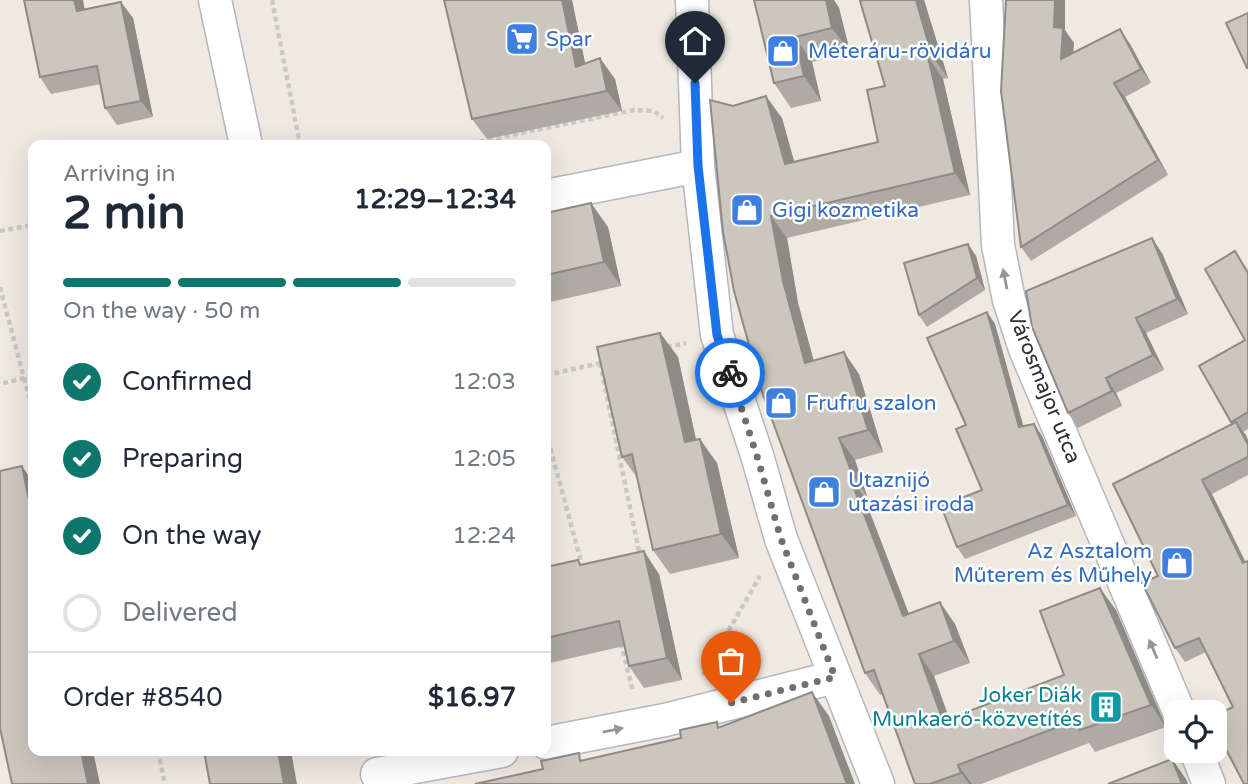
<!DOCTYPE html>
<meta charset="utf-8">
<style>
:root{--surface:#fff;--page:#f2f2f3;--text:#1f2937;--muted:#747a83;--line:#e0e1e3;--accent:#0f766e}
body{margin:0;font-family:"Varela Round",sans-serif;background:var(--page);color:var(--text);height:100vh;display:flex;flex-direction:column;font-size:26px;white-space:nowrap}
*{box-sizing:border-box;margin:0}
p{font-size:23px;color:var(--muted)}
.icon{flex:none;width:38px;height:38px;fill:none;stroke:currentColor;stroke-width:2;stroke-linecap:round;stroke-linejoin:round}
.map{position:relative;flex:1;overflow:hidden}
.details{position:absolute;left:28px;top:140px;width:523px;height:616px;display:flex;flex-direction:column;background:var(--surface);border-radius:14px;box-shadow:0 7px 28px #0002}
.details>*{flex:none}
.fabs{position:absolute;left:1164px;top:700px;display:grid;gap:14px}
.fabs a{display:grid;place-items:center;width:63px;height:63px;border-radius:14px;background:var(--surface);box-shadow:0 7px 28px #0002;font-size:35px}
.pin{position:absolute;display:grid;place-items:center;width:60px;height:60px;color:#fff;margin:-72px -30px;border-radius:50% 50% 50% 0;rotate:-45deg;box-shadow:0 0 7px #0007}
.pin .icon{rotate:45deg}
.courier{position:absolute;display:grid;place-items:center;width:70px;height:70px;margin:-35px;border:5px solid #1a73e8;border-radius:50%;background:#fff;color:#222;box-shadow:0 2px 9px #0007}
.summary em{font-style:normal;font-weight:700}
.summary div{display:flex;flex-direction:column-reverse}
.summary{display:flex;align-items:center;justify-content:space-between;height:119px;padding:0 35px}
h1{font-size:46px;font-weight:700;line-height:52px}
.bar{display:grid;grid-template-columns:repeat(4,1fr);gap:10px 7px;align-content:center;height:84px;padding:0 35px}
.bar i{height:9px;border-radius:5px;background:var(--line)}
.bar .selected{background:var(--accent)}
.bar p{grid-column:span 4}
.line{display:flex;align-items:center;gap:18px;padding:0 35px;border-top:2px solid var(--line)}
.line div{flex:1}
ol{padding:0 35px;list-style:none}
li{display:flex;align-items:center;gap:21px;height:77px}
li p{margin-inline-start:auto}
li .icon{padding:7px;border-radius:50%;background:var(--accent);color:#fff;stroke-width:4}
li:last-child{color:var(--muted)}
li i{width:38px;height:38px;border:4px solid var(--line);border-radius:50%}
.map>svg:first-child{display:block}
</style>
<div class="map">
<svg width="1248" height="784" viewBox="0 0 1248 784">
<rect width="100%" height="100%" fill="#efe9e1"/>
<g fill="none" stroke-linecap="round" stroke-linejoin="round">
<defs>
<path id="minor" d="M215,0L246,145
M692,0L698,166L717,335L757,455L781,539L878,784
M986,0L998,245L1009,300L1025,349L1179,712
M546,196L698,166
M546,743L665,720L835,677
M1196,751L1209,784
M377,774L502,751"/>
</defs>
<use href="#minor" stroke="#b4b7c1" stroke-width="35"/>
<path stroke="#c9c9c9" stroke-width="4.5" stroke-dasharray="5 3.5" stroke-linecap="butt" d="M272,0L300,145
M463,145L634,110L654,111L663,118
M0,231L33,225
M0,287L24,378L0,384
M667,347L686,343
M600,363L640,556H638
M546,375L601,363
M24,378L33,411
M546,432L583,569
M621,643L633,692
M703,675L760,576
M158,751L165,784"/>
<use href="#minor" stroke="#fff" stroke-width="32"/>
</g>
<path fill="#afaba4" d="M572,0L585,63L615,79L622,111L487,139L472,119Z
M754,0H834L839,8L850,52L812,62L821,101L791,108L774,83Z
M924,0L948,78L943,79L970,195L787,238L798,303L814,361L859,374L883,452L855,460L867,496L864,497L909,614L955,624L970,663L934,676L949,719L1064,675L1116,610L1166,727L1095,752L1089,743L981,784H915L883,694L880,695L865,673L733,106L782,118L794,162L878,142L885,86Z
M1006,0H1065V31L1074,43L1073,53L1130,44L1151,83L1125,97L1168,175L1031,261L1021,247Z
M84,9L133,18L153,117L117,125L105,108L101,84L51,94L40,77Z
M546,213L608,227L621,286L546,303Z
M968,244L976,256L985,290L927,327L919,315Z
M1235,251L1248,271V429L1243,432L1248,440V475L1212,494L1233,707L1206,652L1185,662L1175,648L1158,576L1113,484L1232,424L1199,366L1245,340Z
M1162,253L1188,314L1146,333L1164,370L1116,393L1122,406L1078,428L1068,413Z
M987,312L995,324L1023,426L1034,424L1042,436L1076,516L965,559L957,547L982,490L966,425Z
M660,333L678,357L696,440L717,463L739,558L670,574L653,550L638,479L622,457Z
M578,560L582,565L659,574L682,680L644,688L629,666L624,646L546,664V567Z"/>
<path fill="#8e8b86" d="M74,0H83L88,27L77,11Z
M562,0H572L590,87L576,67Z
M826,0H834L839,8L850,52L832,28Z
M916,0H924L948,78L932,56Z
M1055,0H1065V30L1074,43L1071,74L1061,59L1054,27Z
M121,2L133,18L153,117L141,101Z
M1120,29L1130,44L1151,83L1141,69Z
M795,37L812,62L821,101L804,76Z
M928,57L943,79L970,195L955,173Z
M600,58L615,79L622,111L607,91Z
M1114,83L1125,97L1168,175L1158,160Z
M766,96L782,118L801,186L785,164Z
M591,203L608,227L621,286L604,262Z
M771,216L787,238L798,303L820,385L805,363L783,281Z
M1152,238L1162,253L1188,314L1177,299Z
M968,244L976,256L985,290L977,278Z
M987,312L995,324L1027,439L1019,427Z
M1136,318L1146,333L1164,370L1153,355Z
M660,333L678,357L702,467L685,442Z
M844,352L859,374L883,452L868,430Z
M1106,378L1116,393L1122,406L1112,391Z
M1236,422L1246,435L1248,440V445Z
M1034,424L1042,436L1076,516L1068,505Z
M839,438L855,460L867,496L852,474Z
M700,439L717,463L739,558L721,534Z
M22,466L33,482V520Z
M849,475L864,497L918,638L903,616Z
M1202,480L1212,494L1248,567L1243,563Z
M644,551L659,574L682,680L667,658Z
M1100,588L1116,610L1166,727L1151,705Z
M940,602L955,624L970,663L954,641Z
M919,654L934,676L958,743L943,721Z
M812,692L829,716L855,784H847Z
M81,751H93L100,784H88Z
M278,751H291L297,784H284Z
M1172,759L1186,779L1188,784H1182Z
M958,765L972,784H969L961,773Z"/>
<path fill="#cbc7bf" stroke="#8e8b86" stroke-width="2" d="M24,0H74L77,11L121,2L141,101L105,108L97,66L40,77Z
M444,0H562L576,67L600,58L607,91L472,119Z
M754,0H826L832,28L795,37L804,76L774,83Z
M864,0H916L932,56L928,57L955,173L771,216L783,281L805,363L844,352L868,430L839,438L852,474L849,475L903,616L940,602L954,641L919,654L943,721L1064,675L1040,611L1100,588L1151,705L1080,730L1076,720L958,765L961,773L930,784H915L874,670L865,673L763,395L734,291L723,232L710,100L733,106L766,96L785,164L878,142L867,90L885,86L860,1Z
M1006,0H1055L1054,27L1063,28L1061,59L1120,29L1141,69L1114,83L1158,160L1021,247L1001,91Z
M1248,13V68H1247L1226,23Z
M591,203L604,262L546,275V213Z
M1152,238L1177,299L1136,318L1153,355L1106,378L1112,391L1068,413L1032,327L1026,291Z
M968,244L977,278L919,315L904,263Z
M1235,251L1248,273V412L1231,422L1199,366L1245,340L1205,269Z
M987,312L1019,427L1034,424L1068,505L957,547L941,506L982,490L956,429L966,425L927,338Z
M660,333L685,442L700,439L721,534L653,550L632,454L622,457L597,347Z
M1236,422L1248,445V457L1202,480L1243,563L1248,561V784H1244L1214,726V716L1233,707L1199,638L1175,648L1142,583L1158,576L1113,484Z
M22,466L33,520V751H81L88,784H12L0,728V471Z
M644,551L667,658L629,666L619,621L546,638V567L578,560L580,565Z
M812,692L847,784H475L543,769L541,761L579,753L580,761L681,738L680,730L717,722L718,728Z
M204,751H278L284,784H210Z
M1172,759L1182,784H1108Z"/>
<defs><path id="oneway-solid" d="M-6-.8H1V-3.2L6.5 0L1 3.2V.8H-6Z" transform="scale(1.75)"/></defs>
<g fill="#969696">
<use href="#oneway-solid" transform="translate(1005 279) rotate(-101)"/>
<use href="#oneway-solid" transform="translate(1153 649) rotate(-113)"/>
<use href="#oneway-solid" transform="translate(613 730) rotate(-11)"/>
</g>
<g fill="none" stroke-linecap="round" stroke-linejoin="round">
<path stroke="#726f6d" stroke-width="7" stroke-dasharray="0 12.6" d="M730,373L757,456L781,539L835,677L731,703"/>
<path stroke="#1a73e8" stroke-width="9" d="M695,83L698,166L717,335L730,373"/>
</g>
<defs>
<symbol id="supermarket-square" viewBox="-11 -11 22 22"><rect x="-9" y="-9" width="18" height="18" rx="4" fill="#3f7fe0" stroke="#fff"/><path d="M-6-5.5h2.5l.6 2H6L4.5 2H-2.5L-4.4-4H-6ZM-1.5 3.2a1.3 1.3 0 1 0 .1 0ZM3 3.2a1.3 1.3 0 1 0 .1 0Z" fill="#fff"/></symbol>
<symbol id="shop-square" viewBox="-11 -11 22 22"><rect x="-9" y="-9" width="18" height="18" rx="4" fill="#3f7fe0" stroke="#fff"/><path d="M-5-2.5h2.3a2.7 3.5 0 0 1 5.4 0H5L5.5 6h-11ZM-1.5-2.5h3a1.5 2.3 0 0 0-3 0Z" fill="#fff"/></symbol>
<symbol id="building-square" viewBox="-11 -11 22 22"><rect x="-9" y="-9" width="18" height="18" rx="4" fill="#0f9aa8" stroke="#fff"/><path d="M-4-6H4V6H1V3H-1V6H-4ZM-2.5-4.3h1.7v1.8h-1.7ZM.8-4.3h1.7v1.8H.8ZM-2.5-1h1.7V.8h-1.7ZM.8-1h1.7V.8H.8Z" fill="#fff"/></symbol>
</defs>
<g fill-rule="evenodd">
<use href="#supermarket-square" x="503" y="20" width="38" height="38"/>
<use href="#shop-square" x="764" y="32" width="38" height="38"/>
<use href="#shop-square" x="728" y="191" width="38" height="38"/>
<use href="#shop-square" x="762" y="384" width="38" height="38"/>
<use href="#shop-square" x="805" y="473" width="38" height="38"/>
<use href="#shop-square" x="1158" y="544" width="38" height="38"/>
<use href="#building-square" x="1087" y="688" width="38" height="38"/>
</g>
<g text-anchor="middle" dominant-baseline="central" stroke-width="5" stroke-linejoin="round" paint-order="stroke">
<g font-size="21" fill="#366cbe" stroke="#fff" text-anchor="start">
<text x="546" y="39">Spar</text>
<text x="808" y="51">Méteráru-rövidáru</text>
<text x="772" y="210">Gigi kozmetika</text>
<text x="806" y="403">Frufru szalon</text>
<text x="848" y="480">Utaznijó<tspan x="848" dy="24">utazási iroda</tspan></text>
<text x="1152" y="551" text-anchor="end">Az Asztalom<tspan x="1152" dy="24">Műterem és Műhely</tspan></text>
</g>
<g font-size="21" fill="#2e2e2e" stroke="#fff">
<text transform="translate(1044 387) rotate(68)">Városmajor utca</text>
</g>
<g font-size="21" fill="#0d838f" stroke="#fff" text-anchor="end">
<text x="1082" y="695">Joker Diák<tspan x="1082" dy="24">Munkaerő-közvetítés</tspan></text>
</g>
</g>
</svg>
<div class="fabs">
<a><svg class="icon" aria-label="locate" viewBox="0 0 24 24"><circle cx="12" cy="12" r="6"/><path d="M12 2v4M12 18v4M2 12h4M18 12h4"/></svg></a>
</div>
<div class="pin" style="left:731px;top:703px;background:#ea580c"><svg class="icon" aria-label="bag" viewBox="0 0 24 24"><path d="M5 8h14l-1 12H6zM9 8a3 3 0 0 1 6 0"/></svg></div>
<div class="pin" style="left:695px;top:83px;background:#1f2937"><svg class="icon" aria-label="home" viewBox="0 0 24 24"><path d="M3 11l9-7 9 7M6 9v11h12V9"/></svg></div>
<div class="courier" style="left:730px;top:373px"><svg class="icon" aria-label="bike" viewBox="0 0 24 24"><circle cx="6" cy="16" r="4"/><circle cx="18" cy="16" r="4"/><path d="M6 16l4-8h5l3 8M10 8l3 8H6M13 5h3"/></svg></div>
<section class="details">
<div class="summary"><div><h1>2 min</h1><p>Arriving in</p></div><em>12:29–12:34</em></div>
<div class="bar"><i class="selected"></i><i class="selected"></i><i class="selected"></i><i></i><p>On the way · 50 m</p></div>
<ol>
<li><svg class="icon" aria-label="check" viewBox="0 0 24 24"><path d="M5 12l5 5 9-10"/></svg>Confirmed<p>12:03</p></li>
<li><svg class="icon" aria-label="check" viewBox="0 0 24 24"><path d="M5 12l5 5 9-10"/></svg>Preparing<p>12:05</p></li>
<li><svg class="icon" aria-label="check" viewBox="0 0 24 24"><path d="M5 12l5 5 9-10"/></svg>On the way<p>12:24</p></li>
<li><i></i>Delivered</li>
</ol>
<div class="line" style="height:91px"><div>Order #8540</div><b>$16.97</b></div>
</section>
</div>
